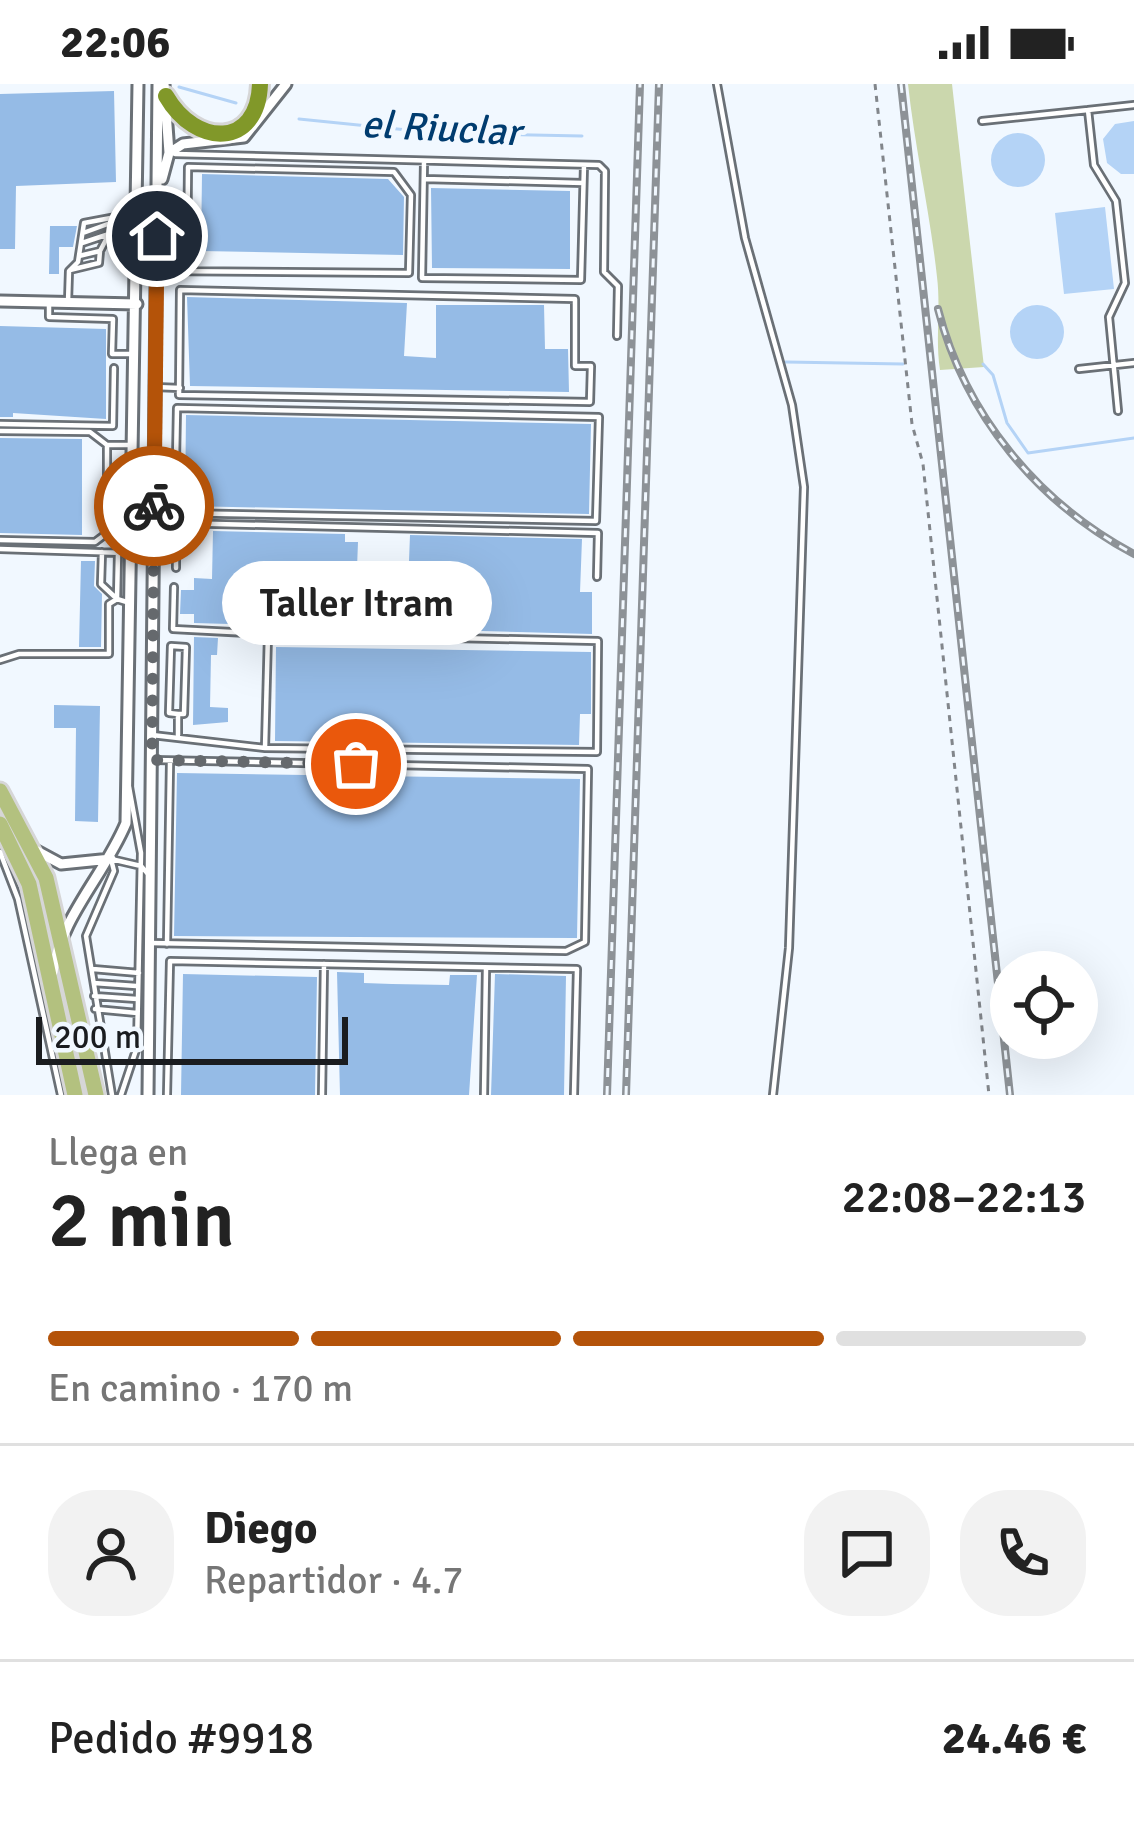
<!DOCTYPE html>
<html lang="es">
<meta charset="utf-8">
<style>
:root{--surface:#fff;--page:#f2f2f2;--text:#222;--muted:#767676;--line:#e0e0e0;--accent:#b45309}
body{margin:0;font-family:Signika,sans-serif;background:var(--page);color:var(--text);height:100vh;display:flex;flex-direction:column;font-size:45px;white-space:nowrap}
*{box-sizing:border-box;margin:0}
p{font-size:39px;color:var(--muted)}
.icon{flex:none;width:66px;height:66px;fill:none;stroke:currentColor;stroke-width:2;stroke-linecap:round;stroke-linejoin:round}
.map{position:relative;height:1011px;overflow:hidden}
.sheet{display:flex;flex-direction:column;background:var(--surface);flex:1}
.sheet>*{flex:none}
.buttons{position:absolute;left:990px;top:867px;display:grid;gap:24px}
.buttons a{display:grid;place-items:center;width:108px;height:108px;border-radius:50%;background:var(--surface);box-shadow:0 12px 48px #0002;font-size:60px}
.scale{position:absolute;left:36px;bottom:30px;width:312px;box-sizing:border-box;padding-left:12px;border:6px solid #1a1c1f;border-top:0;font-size:33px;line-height:42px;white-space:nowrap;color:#1a1c1f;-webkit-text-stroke:9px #f1f8ff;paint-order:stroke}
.pin{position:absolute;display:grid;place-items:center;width:102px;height:102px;color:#fff;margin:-51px;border:6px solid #fff;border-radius:50%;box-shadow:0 3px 12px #0007}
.courier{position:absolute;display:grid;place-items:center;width:120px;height:120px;margin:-60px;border:9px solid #b45309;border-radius:50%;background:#fff;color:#222;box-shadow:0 3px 15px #0007}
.bubble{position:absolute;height:84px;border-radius:42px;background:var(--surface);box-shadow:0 12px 48px #0002;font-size:39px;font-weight:600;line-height:84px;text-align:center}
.summary em{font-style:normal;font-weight:600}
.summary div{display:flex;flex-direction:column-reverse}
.summary{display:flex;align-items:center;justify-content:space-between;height:204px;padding:0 48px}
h1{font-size:78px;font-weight:600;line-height:90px}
.bar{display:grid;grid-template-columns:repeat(4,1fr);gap:18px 12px;align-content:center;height:144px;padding:0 48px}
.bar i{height:15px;border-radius:9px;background:var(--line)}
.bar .current{background:var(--accent)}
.bar p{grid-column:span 4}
.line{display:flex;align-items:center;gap:30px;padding:0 48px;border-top:3px solid var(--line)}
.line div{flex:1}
.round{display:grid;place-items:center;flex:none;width:126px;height:126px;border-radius:48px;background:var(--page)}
.status{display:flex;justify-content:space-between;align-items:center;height:84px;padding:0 60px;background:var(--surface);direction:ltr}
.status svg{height:33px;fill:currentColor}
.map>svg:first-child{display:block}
</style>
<div class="status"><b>22:06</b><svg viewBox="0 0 49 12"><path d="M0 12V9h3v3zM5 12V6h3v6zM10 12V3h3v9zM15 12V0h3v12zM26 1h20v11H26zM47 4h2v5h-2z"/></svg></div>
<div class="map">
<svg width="1134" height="1011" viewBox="0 0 1134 1011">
<rect width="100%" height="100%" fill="#f1f8ff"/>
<path fill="#cbd7ad" d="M908,0H952L984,283L940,286C935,254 941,225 937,193C930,128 915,65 908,0Z"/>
<path fill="#b4d3f6" d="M1134,37V90H1121L1107,79L1103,55L1115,40Z
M991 76a27 27 0 1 1 54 0a27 27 0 1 1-54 0Z
M1105,123L1114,205L1064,210L1055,129Z
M1010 248a27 27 0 1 1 54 0a27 27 0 1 1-54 0Z"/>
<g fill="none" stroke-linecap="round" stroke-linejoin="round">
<path stroke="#b4d3f6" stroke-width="3" d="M179,3L236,19
M299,35L437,49L582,52
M786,278L903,280
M983,280L993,291L1007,339L1028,369L1134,354"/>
</g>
<path fill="#95bbe6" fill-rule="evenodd" d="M114,7L116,98L16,102L15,165H0V10Z
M202,90L388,95L404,113L403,171L201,167Z
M431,104L570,107V185L432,184Z
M50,142H77L73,163H59V190H49Z
M187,213L407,219L404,272L436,274V221H544L545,265H568L569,308L190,302Z
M0,242L106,245V335L13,329V333H0Z
M186,331L591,340L589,430L185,422Z
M0,354L82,355V451L0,449Z
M213,447L345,450V458H358L357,484L391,486V477H409L410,451L582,455L580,508H592V550L194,539V530H180L181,506H194V494L212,495ZM291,496L383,497V521L291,520Z
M81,477H95L94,502L102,510L101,563H79Z
M194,553L218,554L217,571H211L210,623L228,624V638L193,641Z
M276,563L591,568V630H580L579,661L275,657Z
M54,621L100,622L98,738L75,737L76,644H54Z
M177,689L580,695L577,854L174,852Z
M337,888L364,889V899L392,900L449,901L450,891H477L469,1011H340Z
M183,890L317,893L315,1011H181Z
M495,890L566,892L564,1011H491Z"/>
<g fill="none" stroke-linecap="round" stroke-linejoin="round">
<defs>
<path id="lane" d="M717,0L745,154L792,321L804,403L789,864L773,1011
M982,37L1088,26
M175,70L599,81L605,87L604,188L618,202L617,252
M424,78L422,194L581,196L584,81
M424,95L583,99
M83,149L116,137
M82,159L109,150L121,135
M79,172L100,167L109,150
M70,186L99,179L100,167
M159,187L409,189L411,111L394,88L188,83L187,187
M180,206L575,215V282H591L590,318L179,311Z
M49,218V233L113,235L112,270H130
M68,218L69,187L78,178L84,139L132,130
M1079,285L1134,279
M155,303L180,304
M177,324L599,333L596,437L175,429Z
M1118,327L1109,233L1125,199L1116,117L1094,81L1088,26L1134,21
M0,340L113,342L114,284
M0,347L90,348L107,361H129
M153,446H176V484
M176,446V439L598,449L597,493
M0,456L95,458L107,449V361
M0,465L126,469
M118,469L117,515L130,519
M174,503L173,545L268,550
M0,576L19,570H109V520L117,515L101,500L102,468
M152,651L265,664L597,668L598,557L268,550L265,664
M178,651V630L169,629L171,562L186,563L184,630H178
M0,768L18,815L61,1011
M150,859L566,867L585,858L588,685L154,676
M167,860L170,679
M93,885L139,889
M94,899L136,902
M94,912L137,915
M95,925L137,929
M112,1011L86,852L114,787L111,775L141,782L148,790
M121,1011L137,963L141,769L129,703
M167,1011L170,877L577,885L574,1011
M322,1011L324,880
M484,1011L486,885"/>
<path id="street" d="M169,69L183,60L244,53L286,0
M162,95L169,69L164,0
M0,217L137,220
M35,766L61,780L111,775
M53,888C60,834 105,790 126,739L138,0
M148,1011L158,0"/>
<path id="primary" d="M0,707L46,794L96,1011
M0,740L29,800L75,1011"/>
<path id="highway" d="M166,12C196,64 258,64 260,0"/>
</defs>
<use href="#lane" stroke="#6a7076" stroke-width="10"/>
<use href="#street" stroke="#6a7076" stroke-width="15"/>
<use href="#primary" stroke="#d6d6d7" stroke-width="21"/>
<use href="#highway" stroke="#d6d6d7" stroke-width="22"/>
<path stroke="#82868b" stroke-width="3" stroke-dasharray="6 6" stroke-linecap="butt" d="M875,0L912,340L923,380L989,1011"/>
<use href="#lane" stroke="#fff" stroke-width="4.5"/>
<use href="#street" stroke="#fff" stroke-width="9"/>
<use href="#primary" stroke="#b3c17f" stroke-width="15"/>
<use href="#highway" stroke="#819829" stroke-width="16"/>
<defs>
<path id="rail" d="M901,0L1010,1011
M938,225C965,331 1038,419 1134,470
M607,1011L640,0
M626,1011L659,0"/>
</defs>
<use href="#rail" stroke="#8d9297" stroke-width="8"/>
<use href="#rail" stroke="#f1f8ff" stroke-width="3" stroke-dasharray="9" stroke-linecap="butt"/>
</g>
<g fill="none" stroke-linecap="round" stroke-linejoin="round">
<path stroke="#65696d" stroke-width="12" stroke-dasharray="0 21.6" d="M154,422L152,676L356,680"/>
<path stroke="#b45309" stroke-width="15" d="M154,422L157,152"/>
</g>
<g text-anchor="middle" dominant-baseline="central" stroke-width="10" stroke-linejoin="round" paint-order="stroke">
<g font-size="39" font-style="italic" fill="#003c6f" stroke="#f1f8ff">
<text transform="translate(441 44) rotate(3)">el Riuclar</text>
</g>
</g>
</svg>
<div class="buttons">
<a><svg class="icon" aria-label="locate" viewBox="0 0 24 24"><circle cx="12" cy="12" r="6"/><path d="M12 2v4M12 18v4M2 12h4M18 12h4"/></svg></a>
</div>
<div class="scale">200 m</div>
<div class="pin" style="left:356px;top:680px;background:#ea580c"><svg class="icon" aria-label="bag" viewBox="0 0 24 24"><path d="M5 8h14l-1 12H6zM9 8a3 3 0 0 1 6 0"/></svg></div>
<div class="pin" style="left:157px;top:152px;background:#1f2937"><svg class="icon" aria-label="home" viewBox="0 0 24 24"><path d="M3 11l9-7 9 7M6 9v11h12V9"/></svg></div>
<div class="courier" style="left:154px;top:422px"><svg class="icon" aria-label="bike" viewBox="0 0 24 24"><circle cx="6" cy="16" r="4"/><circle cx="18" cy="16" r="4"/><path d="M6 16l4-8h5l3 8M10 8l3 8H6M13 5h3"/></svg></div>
<div class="bubble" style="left:222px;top:477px;width:270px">Taller Itram</div>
</div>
<section class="sheet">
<div class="summary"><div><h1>2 min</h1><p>Llega en</p></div><em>22:08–22:13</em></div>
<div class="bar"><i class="current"></i><i class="current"></i><i class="current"></i><i></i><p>En camino · 170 m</p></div>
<div class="line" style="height:216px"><a class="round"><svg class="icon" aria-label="person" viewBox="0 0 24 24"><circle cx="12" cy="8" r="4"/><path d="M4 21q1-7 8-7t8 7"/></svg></a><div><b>Diego</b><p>Repartidor · 4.7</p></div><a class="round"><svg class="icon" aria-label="chat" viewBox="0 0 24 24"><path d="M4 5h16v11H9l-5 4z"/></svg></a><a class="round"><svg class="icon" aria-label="phone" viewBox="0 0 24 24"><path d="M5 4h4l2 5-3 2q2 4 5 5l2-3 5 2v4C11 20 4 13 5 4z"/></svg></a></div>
<div class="line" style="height:156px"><div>Pedido #9918</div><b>24.46 €</b></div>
</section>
